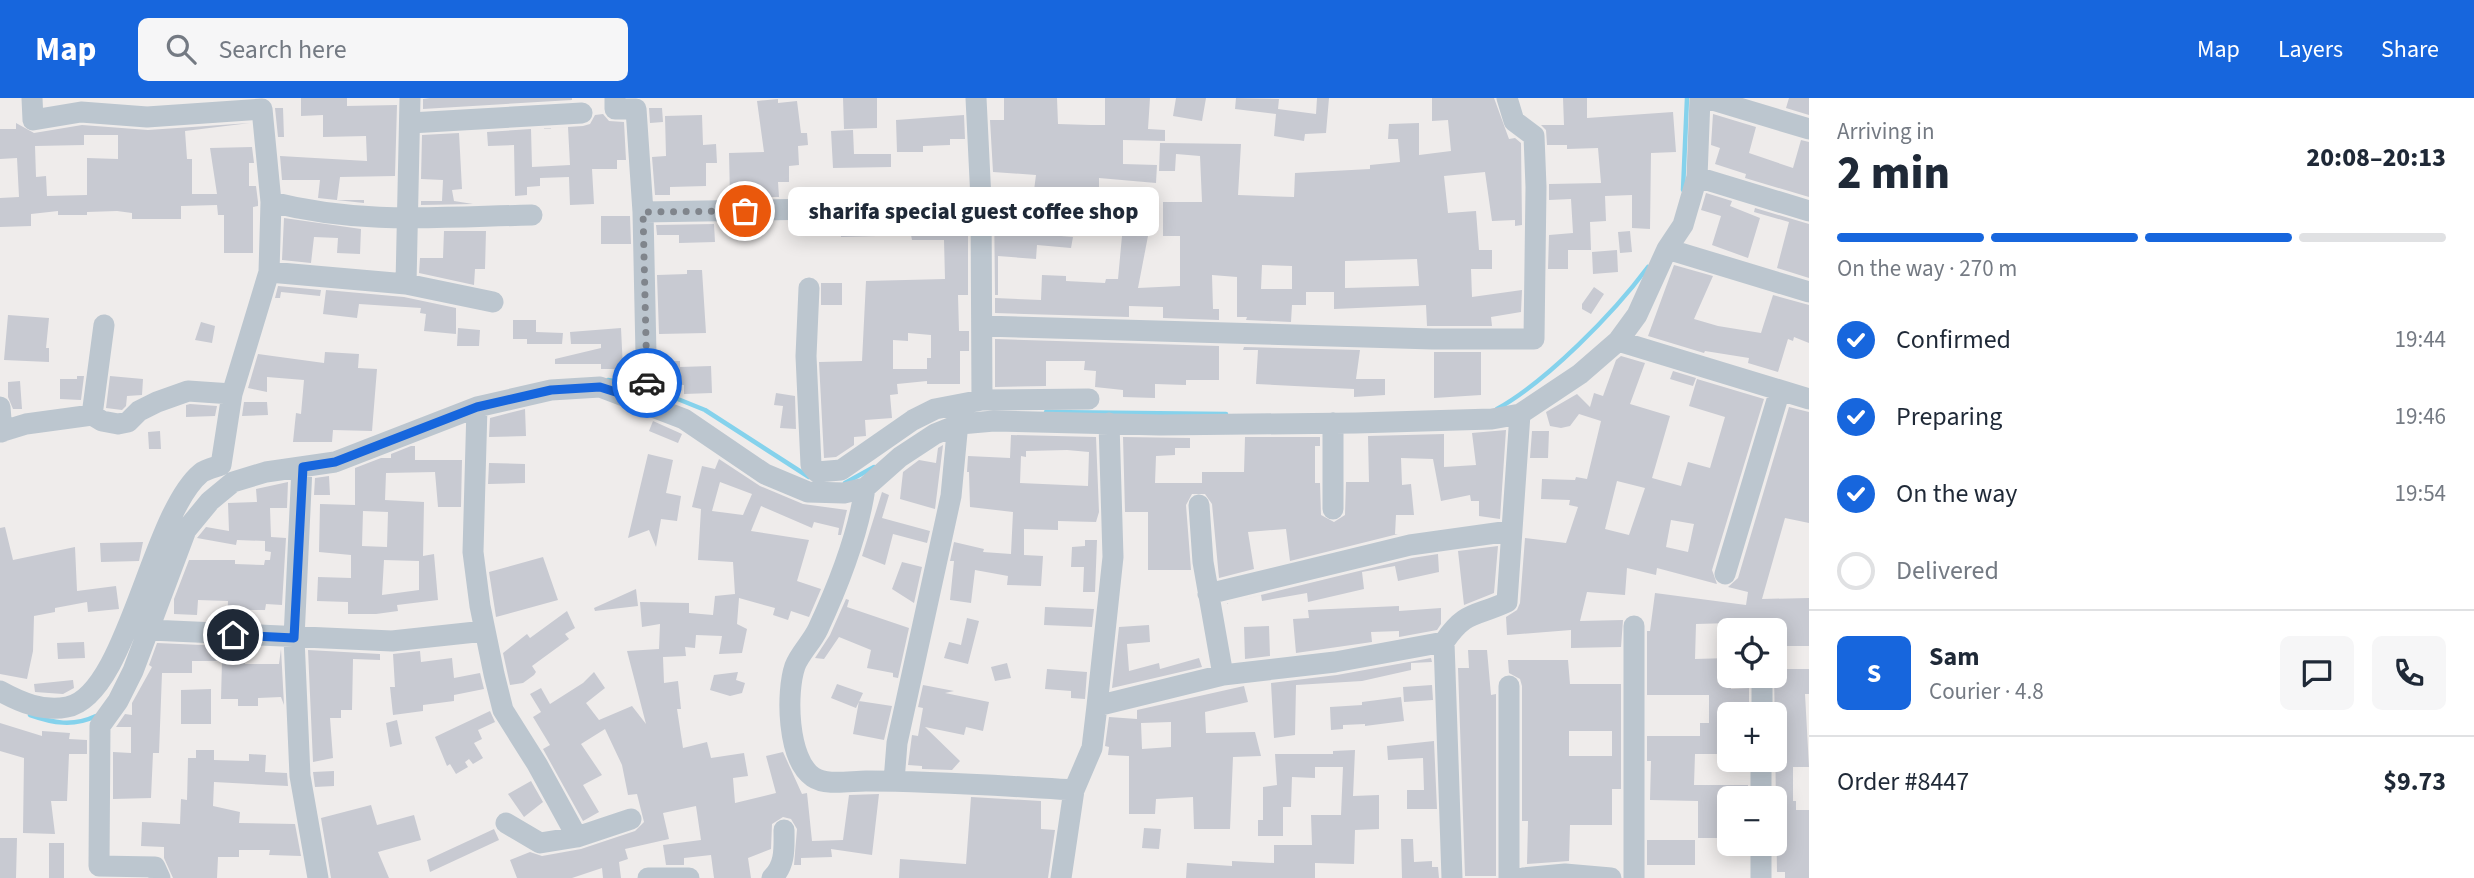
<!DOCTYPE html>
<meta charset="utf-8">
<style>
:root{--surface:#fff;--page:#f6f6f7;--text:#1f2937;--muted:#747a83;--line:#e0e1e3;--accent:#1766dd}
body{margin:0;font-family:"Source Sans 3",sans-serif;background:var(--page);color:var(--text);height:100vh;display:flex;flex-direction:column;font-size:26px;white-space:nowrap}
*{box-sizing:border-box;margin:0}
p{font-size:23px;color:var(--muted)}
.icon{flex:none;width:38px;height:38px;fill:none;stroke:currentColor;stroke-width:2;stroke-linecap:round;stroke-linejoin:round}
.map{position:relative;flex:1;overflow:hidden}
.drawer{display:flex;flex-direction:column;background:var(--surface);width:665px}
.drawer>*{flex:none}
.fabs{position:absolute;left:1717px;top:520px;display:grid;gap:14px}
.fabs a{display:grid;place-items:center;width:70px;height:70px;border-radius:10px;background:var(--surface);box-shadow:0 4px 18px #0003;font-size:35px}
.pin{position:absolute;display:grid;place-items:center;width:60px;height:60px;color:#fff;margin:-30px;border:4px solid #fff;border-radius:50%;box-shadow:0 2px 7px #0007}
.courier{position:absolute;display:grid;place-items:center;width:70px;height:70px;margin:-35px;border:5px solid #1766dd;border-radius:50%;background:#fff;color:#222;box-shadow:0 2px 9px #0007}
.bubble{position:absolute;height:49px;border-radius:10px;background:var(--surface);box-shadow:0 4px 18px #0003;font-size:23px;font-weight:800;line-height:49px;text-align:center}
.summary em{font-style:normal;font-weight:800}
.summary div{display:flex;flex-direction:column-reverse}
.summary{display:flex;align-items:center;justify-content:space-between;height:119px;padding:0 28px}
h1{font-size:46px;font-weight:800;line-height:52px}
.bar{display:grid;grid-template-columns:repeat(4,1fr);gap:10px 7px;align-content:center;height:84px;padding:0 28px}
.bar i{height:9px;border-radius:5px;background:var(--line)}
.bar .selected{background:var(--accent)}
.bar p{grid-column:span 4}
.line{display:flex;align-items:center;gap:18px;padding:0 28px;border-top:2px solid var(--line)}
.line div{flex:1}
.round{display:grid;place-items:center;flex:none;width:74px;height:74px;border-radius:10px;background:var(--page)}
ol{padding:0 28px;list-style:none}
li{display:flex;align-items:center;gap:21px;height:77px}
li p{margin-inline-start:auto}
li .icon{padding:7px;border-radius:50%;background:var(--accent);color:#fff;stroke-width:4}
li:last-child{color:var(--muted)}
li i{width:38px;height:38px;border:4px solid var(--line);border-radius:50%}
header{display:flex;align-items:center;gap:42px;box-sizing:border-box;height:98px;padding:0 35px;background:var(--accent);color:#fff}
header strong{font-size:33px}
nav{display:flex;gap:38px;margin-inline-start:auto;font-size:24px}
.search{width:490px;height:63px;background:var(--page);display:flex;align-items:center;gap:18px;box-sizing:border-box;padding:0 24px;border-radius:10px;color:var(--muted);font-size:26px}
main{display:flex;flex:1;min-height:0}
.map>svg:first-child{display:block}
</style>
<header>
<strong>Map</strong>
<div class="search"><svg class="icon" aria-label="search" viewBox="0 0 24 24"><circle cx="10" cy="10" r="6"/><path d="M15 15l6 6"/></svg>Search here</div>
<nav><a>Map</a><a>Layers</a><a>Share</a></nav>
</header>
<main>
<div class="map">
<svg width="1809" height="780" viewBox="0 0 1809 780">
<rect width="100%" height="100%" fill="#efeceb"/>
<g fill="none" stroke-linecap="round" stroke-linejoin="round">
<path stroke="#85d2ec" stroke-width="4.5" d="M1683,92L1687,0
M608,282L641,288
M653,291L705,312L809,379
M1497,311C1547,283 1613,216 1648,169
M1046,314L1226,316
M845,385L874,369
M30,617C53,625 73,629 96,618"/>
</g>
<path fill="#c8cad2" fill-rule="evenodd" d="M301,0H347V8L397,7L395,78L340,79L337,102H364V105L318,100L320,82H282L280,58L367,63L366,38L323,39V17L301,18Z
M430,0H572V2L423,11V1Z
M843,0H877V30L844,31Z
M1004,0H1057L1058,26L1091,27H1105V0H1150L1148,31L1165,32V43L1123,42V66L1157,67L1156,85L1099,80V96L1086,95V101L1064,100L1061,138L1073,139L1071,150L1037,147L1036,161L998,158V197H995L994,99L1033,100L1036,77L993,74L990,22H1004Z
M1176,0H1206L1202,23L1173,18Z
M1236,0L1279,1L1278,11L1316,16L1317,0H1329L1326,35L1305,36L1304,43L1274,38L1276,16L1235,11Z
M1432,0H1494L1509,41L1515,40L1521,45L1522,127L1515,128V122L1492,123L1485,74L1444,78L1448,115L1476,113L1479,152H1492V171H1471L1472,199L1522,192L1521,214L1491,219L1492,228H1427L1426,207L1334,211V194H1306V207H1292L1291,224L1246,222L1247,219H1237V179L1212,177L1213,211H1219V222L1163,220V209L1129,208V219L995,215V200L1041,202L1042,177L1066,178V183L1105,185L1106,181H1118L1123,127L1120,126L1121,110L1153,112L1138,190L1180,188V138H1163V104H1202L1200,58L1176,56L1175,73H1159L1160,45L1241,46L1238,97L1294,99L1295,75L1370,71V67L1400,64L1398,41H1388L1389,26L1419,25V57L1451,53L1448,22L1432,23ZM1417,161L1419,188L1345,190V163ZM1262,167L1292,168V191H1261Z
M1563,0H1587V20L1673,14L1676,54L1651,55L1650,131L1632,130V97L1605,98L1606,123L1590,124L1591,152H1568V171H1548L1549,137L1573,135L1571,101L1549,102V86L1601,85L1598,50L1567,51V47H1547L1546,32L1541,27H1564Z
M1789,0H1809V17L1786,10Z
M778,1V5L797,3L801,35H807L808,47L798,48L799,67L789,68V84H778L779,99H730L729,55L764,54L757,3Z
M275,10H283L284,39H278Z
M649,10H662L663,24L650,25Z
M603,16L609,23L624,24L626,62H617V71H592L594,106L570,107L569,79L540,80V88L527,89V97L515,98L514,47L488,48L487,34L531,31L532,69L570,67L568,29L536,31L583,28L590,26L595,17Z
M1713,16L1756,29L1749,55L1793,70L1801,42L1809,44V99L1745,80L1746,76L1715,66L1720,50L1711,47Z
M702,17L703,47L716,46L717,65H706V88L670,89V97H655L652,59L666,58L665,18Z
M964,17L965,41H950V47L923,48V54H897L896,22Z
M16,25L34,35L82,27L148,32L250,25L185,33L187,61H192V96H217L210,50L252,49L254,65H249V88H256L258,104V108L253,109V155H224V117H218L217,107L181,108V121H132V115L117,113L87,114V117H58V113L31,116V128L0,129V100L19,99L17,60L0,61V31H16ZM84,37H118V61L87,60V97L47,98L46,78L36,79L35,48L84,47Z
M853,32L854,56H891V69L833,70L831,33Z
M459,35L462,91L452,92L454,103L473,106L421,107V103H442L443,82L421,81L422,37Z
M1706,95L1732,103L1730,108L1760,120L1748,160L1712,147L1721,118L1701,112Z
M1755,110L1809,126V180L1777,170L1789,124L1754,114Z
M968,116V197H958L959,233H969V253H960V286H927V283L897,286L898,296L890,297L892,320L865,322L866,338L854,339V347L836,359L824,360L819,264L862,263L866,183L945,181L944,142H912L911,137L841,139V123ZM908,235L931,237V260H927V271H893V242L908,243Z
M601,118H630L631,146H601Z
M284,120L361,131L360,156L337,155L338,140L314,139L311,165L282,162Z
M714,126L715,144L679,145V137H657L656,127Z
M444,133H486L485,171H475L474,187L419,175L420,160H443Z
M1630,133L1632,154L1620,155L1618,134Z
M1617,152L1618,174L1593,176L1592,154Z
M1674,167L1713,178L1694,221L1718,228L1761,235L1773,197L1809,207V245L1794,239L1793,243L1788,241L1778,274L1748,265L1749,260L1705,253L1704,255L1648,238Z
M687,172H702L706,235L659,236L657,177L687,176Z
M821,185H842V207H821Z
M278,188L321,192L320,198L281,194L280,200H275Z
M1594,189L1604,196L1591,216L1582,211V206Z
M326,192L404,199L456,210V236L424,233L426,216L420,215L421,210L359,206L357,220L323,216Z
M8,217L49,220L46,250H49V264L4,262Z
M513,222H536V234L563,235L562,246H527V241H513Z
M201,224L215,228L212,245L195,242Z
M458,230L480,232L479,248H457Z
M621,230L623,271H601V266H555V261L601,250V246H571L570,234Z
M995,241L1219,248V282H1186V287L1155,286V300L1123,299V292L1095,289L1096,273L1084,272L1085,263H1046V288L995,289Z
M1244,249L1360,252L1356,281H1385V297L1354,299V291L1256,286L1258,252H1243Z
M325,254L359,256L358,270L377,271L372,333L333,332L332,344H293L296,315L301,316L304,282L267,279V294L248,290L258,256L324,265Z
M1434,254H1481V297L1434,300Z
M1621,258L1645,265L1630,306L1670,318L1652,380L1681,388L1688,364L1710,370L1725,319L1689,308L1697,281L1764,301L1712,472L1717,486L1657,470L1656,477L1627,470L1625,497L1587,494L1580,523L1623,522L1621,549L1571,550V532L1507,537L1506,519L1517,512L1520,505L1525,440L1566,445L1578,409L1569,407L1570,402L1541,401L1542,381L1575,382L1576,379L1587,381L1601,323L1579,316L1570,328L1561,330L1550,328L1546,314L1577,296L1590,309L1594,295L1603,298L1616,262ZM1617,383L1645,390L1629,437L1605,431ZM1671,422L1694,426L1688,454L1666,449Z
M659,263H680V269L711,268L712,295L684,296V287L660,286Z
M1673,273L1696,280L1693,288L1670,281Z
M77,278H84L81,302L60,301V281H77Z
M110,278L143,281L142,297L127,298L126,308L122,312L106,310Z
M20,283L22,311H13L8,299V284Z
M776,295L795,298L796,331L780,330L783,308L774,307Z
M244,304H267L268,317L242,318Z
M190,306L217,308L215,318L186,319V307Z
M1789,309L1809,314V425L1785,420L1762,501L1809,500V548H1774V532H1768V524L1696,526L1695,561L1729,560L1731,591L1749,590V613L1729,614V656H1695L1694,687H1748V700H1729V740H1698V703L1650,702L1651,663H1647V638H1700V625H1709V597H1647V533H1650L1655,495L1746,507L1748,494L1728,489L1738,480Z
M525,311L526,338L489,339L490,320Z
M653,323L682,336L678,345L649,333Z
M1506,332L1500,421L1479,418V403H1471L1470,397L1441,403L1433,361L1401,360L1402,387L1411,386L1414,417H1396L1395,436H1398L1290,463L1286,431L1248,434L1254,471L1219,480L1212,406L1205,396H1192L1186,407L1191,472H1148V414H1125L1123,339L1190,340V350H1175V357L1156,358L1155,385H1202V374H1244L1245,339H1320V348H1315V385H1320L1321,417L1334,424L1345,417L1346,384H1369L1368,338L1444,336V369L1476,367L1472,335Z
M160,333L161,351H149L148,334Z
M1532,333H1549L1548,360H1530Z
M1011,337L1096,339L1099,414L1096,424L1058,423V432L1024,431V457L1043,458L1041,488L1007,487L1008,478L975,472L971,505L950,502L954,463H950L954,444L984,451L983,454L1011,456L1013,414L970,409L969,374H967L968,358L1010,360ZM1067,352L1089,354L1088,388L1020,385L1021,358L1026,359V353Z
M943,347L935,411L900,401L903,374L919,362L936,365L938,350Z
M411,348H415V362H462L461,409H438L435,374L386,375L385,402L424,404L423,458L434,456L438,502L397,507L398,513L376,516H348V504L317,503L318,479L351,480V457L319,454L320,406L355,407V370L381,360H391V356ZM363,413L388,414L387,449L362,448ZM384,462L419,463V492L382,497Z
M648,356L673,362L666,395L681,398L677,423L661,421L656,449L649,432L628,440Z
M719,361L760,388L803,406L847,412L841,437H838L839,430L814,424L812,430L761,408L751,433L809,442L797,483L821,491L809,519L791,513L788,522L773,517L775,510L739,500L737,526L747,531L742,555L719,556L722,538L696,537L695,550L685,549L686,558L663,559L664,585L678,583L681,611H677L683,650L707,644L711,660L744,655L748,678L733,680L735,705L776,695L766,658L783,654L802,696L807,695L812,743L843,742L849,697L879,696L872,757L831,751L832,759L801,760V767H794L797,731L791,721L783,719L772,726L771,751L748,760L751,780H714L711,757L684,760V767H666L663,747L701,742L696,708L663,715L669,741L625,751L628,761L619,764L621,780H603L602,770L572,780H517L510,762L530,754L542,758L581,751L635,733L644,724L637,696L628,697L622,667L605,631L581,646L602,677L583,687L599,714L583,723L543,651L550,647L533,619L541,614L530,596L541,590L550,606L583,585L594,574L605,590L586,605L599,622L632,608L646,626L627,553L659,551L660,526L642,529L640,504L689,505V515L713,517L715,498L735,496L733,464L698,462L701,411L692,409L702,368L715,371ZM720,384L752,396L743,417L712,413Z
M489,365L525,366V385L488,386Z
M329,378L330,397H314L315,380Z
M288,384L287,410H270L271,439L286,440L282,507L266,506L265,512H246V523L227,522L228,503L198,502L197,517L174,516V501L189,462H235V466L264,467L265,462H270L271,454L265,453V443L237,442L236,447L197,440L206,429L229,433L228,405L257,404L256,391Z
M882,394L889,397L882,420L930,433L927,445L893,436L885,467L862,458Z
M5,429L13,462L75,449L77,493L116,488L119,511L88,514L87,504L55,510V514L34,518L33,553L27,581L0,576V430Z
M1085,442H1097L1095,494H1083L1084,469H1071L1072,449L1085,448Z
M143,444L139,463L101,464L100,445Z
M1498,448L1494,495L1464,507L1458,453Z
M1438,456L1439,474L1398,483L1395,468L1362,474L1364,491L1308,504L1307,495L1262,503L1261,497L1224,506L1412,460Z
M543,459L558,502L496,519L489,474Z
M902,464L922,469L914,505L892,491Z
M636,491L638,508L595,513L594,510Z
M846,501L849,502L847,509L909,530L898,580L893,579V575L867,570L871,552L839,539L824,561L815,560L830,537Z
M1399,508V513L1441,510V526L1437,532L1399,539V533L1371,534L1372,544L1296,555L1293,521L1309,520L1308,512Z
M1045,509L1094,511L1092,529L1044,527Z
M567,513L575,530L565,536L569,541L532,568L536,574L534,577L523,585L510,587L503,555L527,536L530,540Z
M967,520L979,523L968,566L944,560L949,544L961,547Z
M1149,527L1150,544L1127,546L1129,573L1159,565L1160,571L1199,560L1202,569L1112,590L1119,529Z
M1269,528L1270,558L1245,561L1244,529Z
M84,544L85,560L58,561L57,545Z
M157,545L246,549L245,566H279L281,551L284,607L281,599L258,600V608H238V601H221L222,563H192V575H162L159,655H153L151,700L113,701V654L131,655V629H116L125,616L132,617V605L152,569L149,567Z
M308,552L380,556V562L353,561L352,612H341V620H330L333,660L313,664Z
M1468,552H1487L1491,597L1496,596V778H1465L1458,570H1469Z
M420,553L421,564L452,560L454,580L480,575L484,591L454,597V603L423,607V613L393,617L390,589H395L393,556Z
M1431,560L1432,564L1411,565V572L1362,583L1296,587L1295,637L1274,640L1271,585L1337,577Z
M1508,562H1568L1570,586H1621V691H1612V727H1570L1569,763L1527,766L1528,723H1522V588L1520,581L1509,575ZM1569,633H1612V658H1569Z
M1007,565L1011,580L995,583L991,569Z
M1047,571L1087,574L1085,601L1071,600V593L1045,591Z
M1774,571H1809V596H1805L1809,669H1793V703H1796V712H1809V780H1785V774H1777Z
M738,574L736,582L745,585L742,595L730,598L710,592L714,577Z
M73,582L74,590L63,596L35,594L34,586Z
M837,586L863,595L856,610L831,600Z
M923,587L954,593L945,595L989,604L983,633L966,629L964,637L925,629L960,663L952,672L922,671V668L908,667L912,637L918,638L923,610L918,609Z
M1432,587L1433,602L1404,604L1403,589Z
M1244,588L1248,604L1205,614L1206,635L1255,634L1261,658L1233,659L1230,731H1194L1193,699L1156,701L1155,716H1129V658L1108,657L1109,649L1105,648L1109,619L1137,621V612ZM1171,624V649L1142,651L1141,625Z
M211,591V626H181V592Z
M1401,599L1404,623L1365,628V626L1343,627V631L1331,632L1330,609L1362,607V604Z
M859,603L892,608L884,642L853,636Z
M490,613L495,624L478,632L482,641L474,645L483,660L473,666L469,661L465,664L468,669L456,676L450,666L447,668L435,639Z
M397,622L402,646L390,649L386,625Z
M0,625L42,638V633L70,635L69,641L87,642V656H69L67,703H51L55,736L23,735L24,660L0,653Z
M1434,643L1437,711H1407V692H1424L1423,660L1388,662L1387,648Z
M196,652H214V662L249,663V656L266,657L265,674L287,675L288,688L214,684L213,708L240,714L239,725L295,726L301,758L269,757L270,752H239V759H218L217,780H173L164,760V749L141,748L142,724L180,726L181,701L187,702L188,660H196Z
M1355,652L1353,698L1379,697V731L1355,732L1354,766L1315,765V780H1186L1187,765L1232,768V763L1274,765V747H1312L1311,717H1341L1343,669H1315V680L1292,679L1291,709H1283V738H1258V722H1263V689L1277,687L1275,656H1333V653Z
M334,673V688L315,689L313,674Z
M531,683L543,704L524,719L508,696Z
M971,699L1041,703V731L1055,732L1048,780H899L900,761L966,766Z
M371,707L377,727L414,717L421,742L378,754L389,780H331L321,720Z
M1144,730L1161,731L1159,751L1142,750Z
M494,731L499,742L430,774L427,762Z
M0,740H17L16,780H0Z
M1401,741H1413L1414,764L1432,763V769H1438L1439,780H1402Z
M1647,742H1695V767H1647Z
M49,745H64V780H49Z"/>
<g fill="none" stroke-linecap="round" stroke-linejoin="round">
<path stroke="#bcc6cf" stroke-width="21" d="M615,0V11H636L643,114L647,304
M976,0L981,102L982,302
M1706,0L1809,31
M410,25L582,15
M1697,79L1809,113
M271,104C362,127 440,119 532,117
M643,114L819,111L981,102
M1667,151L1809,194
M269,174L406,186L493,204
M406,186L410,0
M809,190L806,258L811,367L817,374L841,372L913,322L935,311L982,302L1089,301
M983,228L1433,241H1534L1536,89L1534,38L1514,23L1507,0
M1618,243L1809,301
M0,309L2,334
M477,309L473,454L480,508L494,576L503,612L537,666L577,739
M92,317L104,227
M0,334L26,326L92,317L102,323L118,326L128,324L139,313L157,304L188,293L232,296
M302,369L294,540L300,678L318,780
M865,390C858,438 838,488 818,531C812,544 800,555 795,568C786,594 787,661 813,679C826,688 850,683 866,683C935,683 1005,688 1074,692
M1199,407L1203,464L1223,577
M1333,411V325
M1725,476L1780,292
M1208,496L1410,447L1510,433
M1634,528V780
M150,532L392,543L485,533
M0,593C20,604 43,614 67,609C127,598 151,416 201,375C206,371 216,369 221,367L232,296L269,174L271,104L262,11L147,19L81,14L33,22L32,0
M1097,608L1223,577L1335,564L1444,544
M1762,616V578
M894,683L897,645L951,398L959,314
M1761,700V662
M506,725L540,745L577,739L631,721
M160,780L155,769L99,768L100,628L118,603L133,573L186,432L210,403L233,384L266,374L335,364L477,309L551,292L600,289L684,321L765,376L808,394L844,395L865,390L900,359L935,336L960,326L994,323L1160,327L1356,325L1492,321L1520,316L1580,276L1618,243L1637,217L1667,151L1683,127L1697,79L1700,0
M648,780H689
M772,780C786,767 784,749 784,732
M1061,780L1074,692L1092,650L1097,608L1113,459L1109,325
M1452,780L1444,544C1466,512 1475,519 1507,504L1520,316
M1509,780V588
M1523,780L1565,776L1611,780
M1761,780V746"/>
</g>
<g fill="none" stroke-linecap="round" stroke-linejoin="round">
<path stroke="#80858c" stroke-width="7" stroke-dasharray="0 12.6" d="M647,285L643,114L745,113"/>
<path stroke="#1766dd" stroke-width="9" d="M233,537L294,540L303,369L335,364L477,309L551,292L600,289L647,304V285"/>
</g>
</svg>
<div class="fabs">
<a><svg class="icon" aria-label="locate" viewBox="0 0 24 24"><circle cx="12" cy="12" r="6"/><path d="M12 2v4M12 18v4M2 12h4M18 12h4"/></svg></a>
<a>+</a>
<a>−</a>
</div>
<div class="pin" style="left:745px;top:113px;background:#ea580c"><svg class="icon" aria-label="bag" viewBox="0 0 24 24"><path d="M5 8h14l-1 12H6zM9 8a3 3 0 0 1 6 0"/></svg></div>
<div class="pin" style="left:233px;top:537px;background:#1f2937"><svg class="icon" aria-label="home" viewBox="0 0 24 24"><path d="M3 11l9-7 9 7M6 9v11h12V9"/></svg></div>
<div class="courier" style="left:647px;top:285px"><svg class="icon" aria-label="car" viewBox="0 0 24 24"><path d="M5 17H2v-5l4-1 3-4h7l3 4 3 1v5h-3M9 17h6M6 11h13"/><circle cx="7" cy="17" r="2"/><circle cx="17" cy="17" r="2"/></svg></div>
<div class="bubble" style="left:788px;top:89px;width:371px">sharifa special guest coffee shop</div>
</div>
<section class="drawer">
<div class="summary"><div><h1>2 min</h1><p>Arriving in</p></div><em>20:08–20:13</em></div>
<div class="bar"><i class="selected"></i><i class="selected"></i><i class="selected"></i><i></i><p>On the way · 270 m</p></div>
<ol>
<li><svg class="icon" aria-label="check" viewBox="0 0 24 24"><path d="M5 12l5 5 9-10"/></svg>Confirmed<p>19:44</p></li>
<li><svg class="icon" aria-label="check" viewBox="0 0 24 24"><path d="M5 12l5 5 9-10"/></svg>Preparing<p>19:46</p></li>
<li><svg class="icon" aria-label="check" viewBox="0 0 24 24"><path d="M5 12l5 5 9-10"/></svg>On the way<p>19:54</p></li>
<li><i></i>Delivered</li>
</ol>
<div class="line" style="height:126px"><b class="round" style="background:var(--accent);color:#fff">S</b><div><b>Sam</b><p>Courier · 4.8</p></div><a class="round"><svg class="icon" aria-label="chat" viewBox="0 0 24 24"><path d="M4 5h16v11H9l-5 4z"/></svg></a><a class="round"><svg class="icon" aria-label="phone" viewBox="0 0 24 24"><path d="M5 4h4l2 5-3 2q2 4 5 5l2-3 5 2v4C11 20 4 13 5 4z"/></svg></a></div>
<div class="line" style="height:91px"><div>Order #8447</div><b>$9.73</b></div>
</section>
</main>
